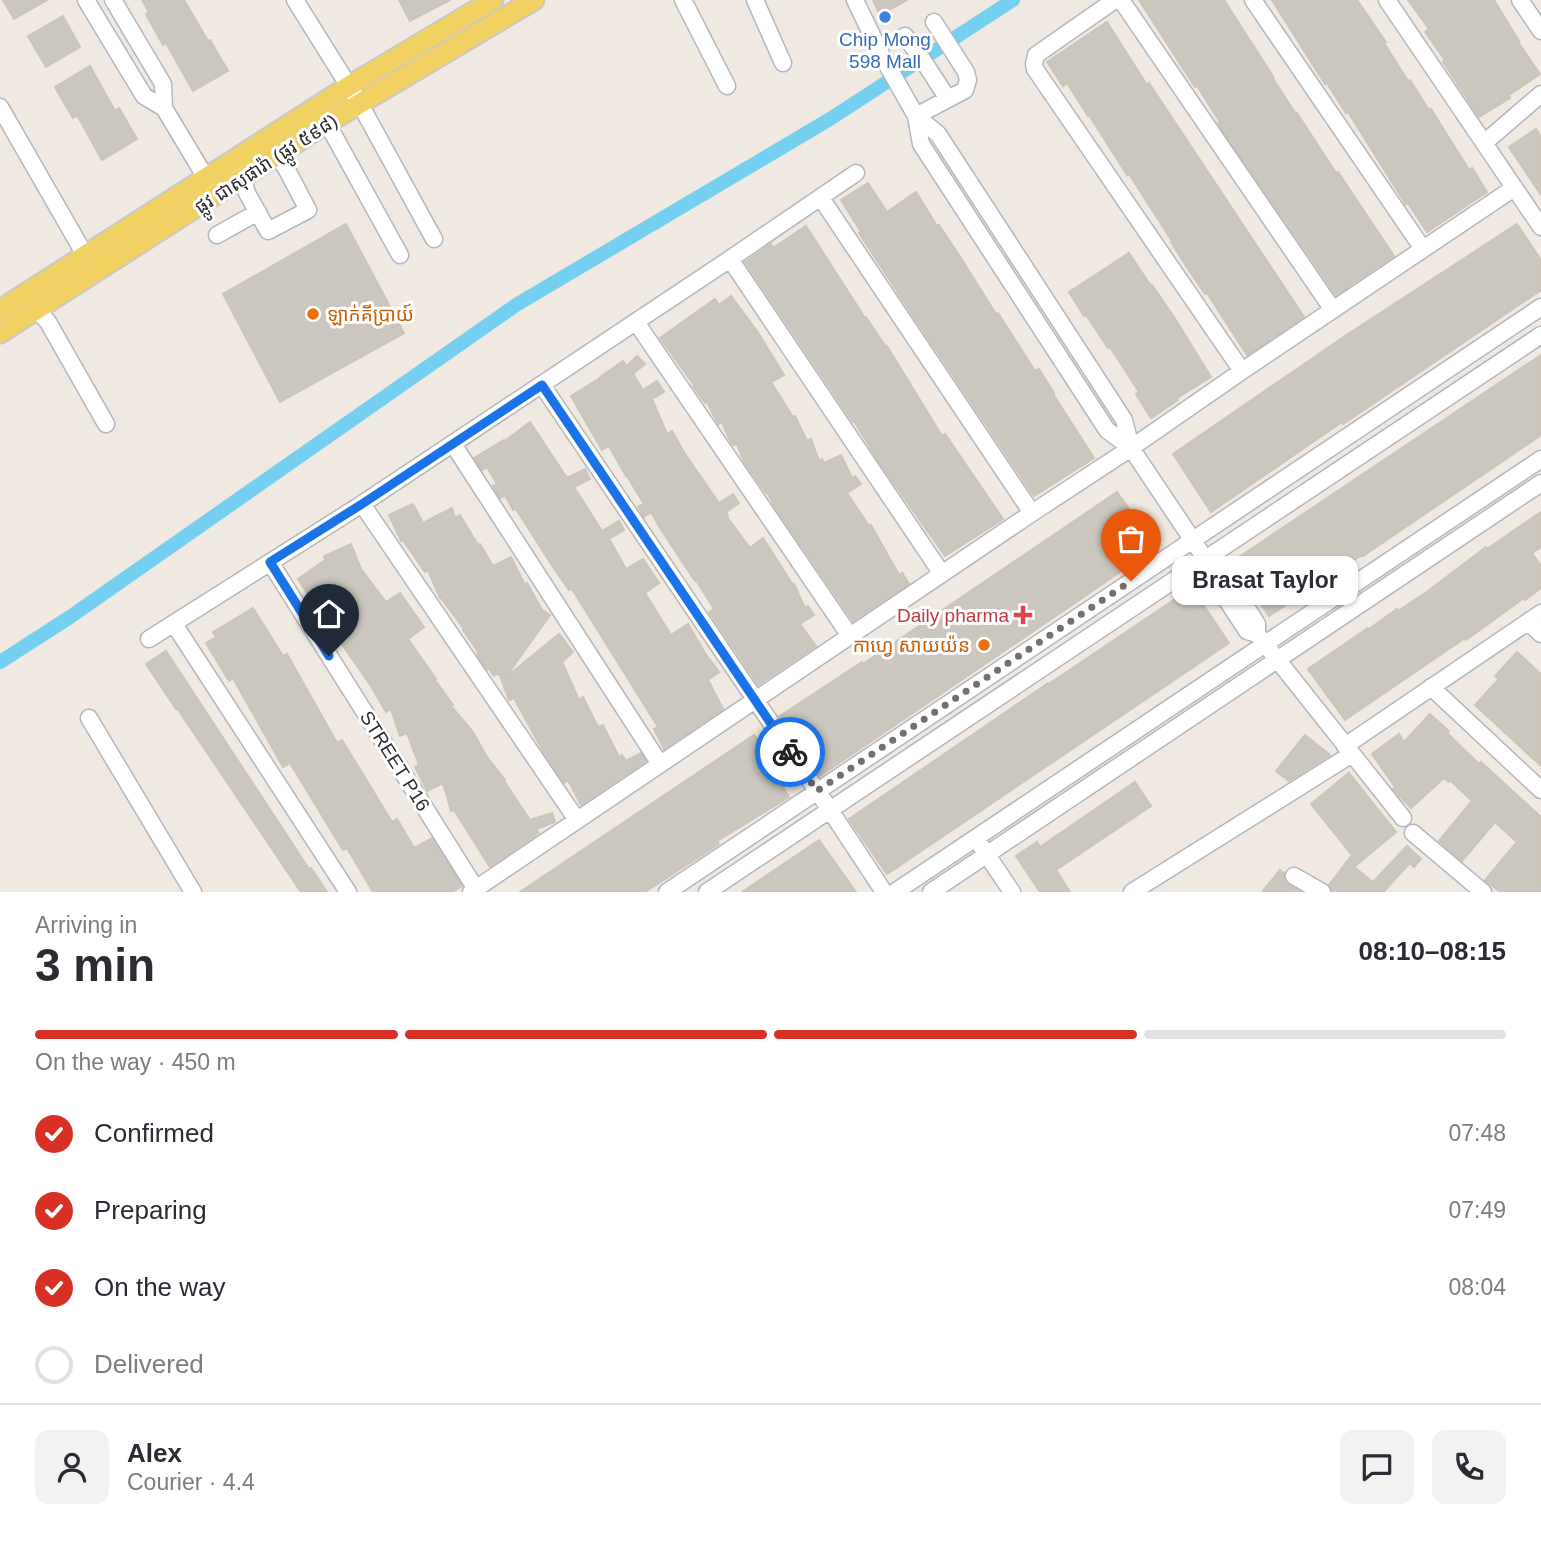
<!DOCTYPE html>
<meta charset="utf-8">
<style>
:root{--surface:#fff;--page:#f2f2f3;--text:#2b2b33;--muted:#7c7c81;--line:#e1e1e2;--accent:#d93025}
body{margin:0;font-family:Arial,"Noto Sans Khmer",sans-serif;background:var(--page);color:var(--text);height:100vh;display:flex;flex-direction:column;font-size:26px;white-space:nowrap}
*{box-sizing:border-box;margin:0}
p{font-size:23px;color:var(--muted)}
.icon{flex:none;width:38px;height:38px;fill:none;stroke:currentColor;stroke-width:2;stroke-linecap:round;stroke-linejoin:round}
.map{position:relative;height:892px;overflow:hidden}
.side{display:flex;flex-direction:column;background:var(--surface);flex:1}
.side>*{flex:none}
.pin{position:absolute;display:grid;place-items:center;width:60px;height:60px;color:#fff;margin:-72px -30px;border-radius:50% 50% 50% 0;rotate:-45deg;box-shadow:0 0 7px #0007}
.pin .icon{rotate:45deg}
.courier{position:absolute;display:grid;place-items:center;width:70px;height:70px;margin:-35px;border:5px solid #1a73e8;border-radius:50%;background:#fff;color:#222;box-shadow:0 2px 9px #0007}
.bubble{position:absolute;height:49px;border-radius:14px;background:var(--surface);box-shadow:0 2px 5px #0004;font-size:23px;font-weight:700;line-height:49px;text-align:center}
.head em{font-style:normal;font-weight:700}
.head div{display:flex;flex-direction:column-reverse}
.head{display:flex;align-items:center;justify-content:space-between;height:119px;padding:0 35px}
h1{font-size:46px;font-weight:700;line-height:52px}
.bar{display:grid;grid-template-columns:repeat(4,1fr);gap:10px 7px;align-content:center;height:84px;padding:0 35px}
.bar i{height:9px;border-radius:5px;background:var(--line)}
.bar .selected{background:var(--accent)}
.bar p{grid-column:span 4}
.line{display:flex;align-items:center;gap:18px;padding:0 35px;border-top:2px solid var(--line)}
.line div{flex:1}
.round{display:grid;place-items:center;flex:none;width:74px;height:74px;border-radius:14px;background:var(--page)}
ol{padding:0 35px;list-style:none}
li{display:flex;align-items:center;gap:21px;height:77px}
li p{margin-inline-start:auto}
li .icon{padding:7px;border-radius:50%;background:var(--accent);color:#fff;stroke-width:4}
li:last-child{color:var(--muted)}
li i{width:38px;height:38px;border:4px solid var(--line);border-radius:50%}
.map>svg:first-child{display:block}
</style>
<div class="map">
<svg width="1541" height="892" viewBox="0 0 1541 892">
<rect width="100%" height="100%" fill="#efe9e1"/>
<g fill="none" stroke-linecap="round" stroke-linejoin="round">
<path stroke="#75cff0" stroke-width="14" d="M0,662L70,617L516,305L830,119L1013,0"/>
</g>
<path fill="#cbc7bf" stroke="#cbc5ba" stroke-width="2" d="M3,0H47L14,19Z
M142,0H184L208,41L210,40L228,71L193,91L166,43L163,45L146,14L149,12Z
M399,0H450L410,21Z
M873,0H907L880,15Z
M1139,0H1224L1274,78L1273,79L1296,114L1297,113L1336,173L1338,172L1394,256L1336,295L1226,136L1218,123L1220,122L1197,86L1195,87Z
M1272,0H1357L1386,42L1384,43L1408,81L1410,80L1429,110L1431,109L1469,170L1472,168L1487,192L1427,232L1408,203L1405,205V203L1348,112L1346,113L1327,83L1325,84Z
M1408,0H1494L1519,41L1518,42L1540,74L1509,95L1510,98L1479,117L1443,62L1445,60L1425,32L1429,29Z
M63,16L80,47L46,67L28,36Z
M1107,22L1147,85L1149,83L1304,317L1247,355L1207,293L1205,294L1186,266L1171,242L1172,241L1129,174L1127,175L1089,115L1088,116L1067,83L1063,86L1047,62Z
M90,66L115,111L119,108L137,139L102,160L77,115L73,118L55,87Z
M1536,129L1541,137V195L1509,147Z
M868,183L887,212L916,192L937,226L939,225L959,255L996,314L998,313L1035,371L1039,369L1054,393L1053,394L1094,458L1034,496L915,319L859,233L861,232L841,200Z
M346,224L404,333L280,402L223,294Z
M1517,224L1541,260V290L1343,424L1342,422L1211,512L1173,454L1345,336Z
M806,226L865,318L866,317L886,347L887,346L942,436L945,434L1003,519L945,556L879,462L854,421L853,422L745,262L771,244L773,248Z
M1129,253L1151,286L1152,285L1174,317L1211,377L1177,398L1178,400L1151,418L1136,394L1139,392L1110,347L1108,348L1086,315L1084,316L1069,292Z
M731,296L757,331L784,375L771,382L793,417L795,416L807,441L811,439L819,461L822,459L824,463L841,455L852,478L855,476L861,484L847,493L869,526L871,525L899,575L902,573L909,584L853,621L774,506L767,492L766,493L744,462L737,444L733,445L730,441L722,422L718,424L707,402L705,403L693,386L694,385L660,338L715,299L719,305Z
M1541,355V435L1363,556L1362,555L1269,616L1233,561Z
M637,356L645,364L633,374L643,390L657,381L664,392L652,399L667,434L672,431L685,454L719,503L733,494L739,503L726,512L728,516L727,517L750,548L763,538L793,585L794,584L805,608L808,606L814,615L800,624L816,646L758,685L709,612L714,609L696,580L695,581L660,528L651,512L644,517L638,507L644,504L627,476H626L609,446L602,450L571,396L600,378V377L623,361L627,366Z
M530,422L567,478L585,469L590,479L574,487L602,531L619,521L624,530L609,539L626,569L643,559L659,583L645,593L671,635L688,624L705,653L719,672L708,680L723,709L664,749L654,729L658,727L572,589L569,590L551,564L516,509L513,510L505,495L500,498L493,486L497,484L487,467L482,470L474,458L504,440L505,441Z
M1117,492L1156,547L1091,592L820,776L780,716L862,662L863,664Z
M413,504L423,523L452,508L455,518L460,515L478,545L480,544L493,566L511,557L525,585L527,583L542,610L550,615L505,678L559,634L573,652L562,662L579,700L583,697L598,727L603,725L619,757L622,755L626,761L641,753L646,761L581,805L568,780L564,783L544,753L514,698L509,700L499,673L494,676L489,668L487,670L477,654L479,653L463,630L464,629L441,598H440L428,570L425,572L403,540L401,541L389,515Z
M1541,512V547L1532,553L1541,566V588L1525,600L1524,598L1466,640L1465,638L1345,720L1308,669L1368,628L1369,629L1397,609L1398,611L1428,591L1486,547L1487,549Z
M351,544L361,569L386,602L400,593L424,627L408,639L436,679L435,680L453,705L451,706L473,732L487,757L505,780L504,781L530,820L552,813L555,822L536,829L539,833L490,867L454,810L451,811L443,783L427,791L415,767L419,765L407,733L400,736L391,709L386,712L371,686L334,633L333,634L298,579L325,560L324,556Z
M1192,588L1229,643L887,874L849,819L1047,684V685Z
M253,608L283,656L287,654L337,743L342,740L392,822L397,819L414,848L432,838L462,886L452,892H373L347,848L343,850L290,763L283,767L233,678L229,681L206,643L216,637L213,632Z
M166,651L309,869L311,868L327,892H301L177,708L176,709L146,664Z
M1517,652L1541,674V766L1475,705L1499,679L1495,676Z
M1430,714L1449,731L1447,733L1479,764L1481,762L1541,817V892H1500L1485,880L1517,842L1495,822L1462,861L1439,841L1472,801L1450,780L1449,782L1444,778L1411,808L1393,789L1395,787L1372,754L1399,734L1404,742Z
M754,735L772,761L768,763L789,797L717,841L719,844L645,892H520Z
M1305,735L1330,755L1289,781L1276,771Z
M1349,773L1396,832L1354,867L1373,882L1407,846L1421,859L1414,867L1410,863L1384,891L1385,892H1332L1329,885L1352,855L1311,804Z
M1135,782L1151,806L1056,870L1070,892H1040L1016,856L1037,842L1040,847Z
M819,840L856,892H742Z
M1280,870L1284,873L1285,882L1301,892H1262Z"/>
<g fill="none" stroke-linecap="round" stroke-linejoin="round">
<defs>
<path id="minor" d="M86,0L144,96L164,108L212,188
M113,0L163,84L164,108
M295,0L360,104L434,239
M683,0L727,86
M755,0L783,63
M855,0L882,56L916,116L921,144L1107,430L1131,448L1214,572
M1115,0L1036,55L1034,64L1035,69L1242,371
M1121,0L1333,310
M1253,0L1423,249
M1387,0L1541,227
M1520,0L1541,31
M905,36L922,59L948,99
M0,107L85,255
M916,116L938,134L1124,420L1131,448
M916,116L965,90L968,80L966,72L934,22
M327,123L400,255
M1484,143L1541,94
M238,170L243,178L247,193L268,231L308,210L287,170L278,156
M821,198L1032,513
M217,235L258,212
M730,259L942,574
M37,310L48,322L106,424
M636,322L850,636
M542,385L830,810L884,892
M453,444L660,764
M362,504L577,820
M270,562L476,889
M1214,572L1228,578L1257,624V634L1247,631L1217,585Z
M1528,622L1541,634
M174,624L348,892
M1257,634L1403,818
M149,639L362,504L730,259L856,173
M1431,687L1541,790
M89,718L193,892
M1345,746L1541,613
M1413,833L1483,892
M981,846L1012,892
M1294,876L1322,892
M471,892L1032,513L1131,448L1242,371L1514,188
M667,892L1541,307
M707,892L1541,335
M895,892L1541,459
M931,892L1541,483
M1132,892L1352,754"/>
<path id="major" d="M0,310L349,86L493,0
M0,333L327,123L534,0"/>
</defs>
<use href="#minor" stroke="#b4b7c1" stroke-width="19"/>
<use href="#major" stroke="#c9c9c9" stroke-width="23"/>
<use href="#minor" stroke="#fff" stroke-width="16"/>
<use href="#major" stroke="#f2d163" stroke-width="19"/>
</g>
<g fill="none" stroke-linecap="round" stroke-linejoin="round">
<path stroke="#726f6d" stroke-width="7" stroke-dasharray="0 12.6" d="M790,752L817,791L1131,581"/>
<path stroke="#1a73e8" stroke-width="9" d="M329,656L270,562L362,504L542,385L790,752"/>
</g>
<circle fill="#3f7fe0" stroke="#fff" stroke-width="2.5" cx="885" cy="17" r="7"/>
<g fill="#e8710a" stroke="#fff" stroke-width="2.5">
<circle cx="313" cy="314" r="7"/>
<circle cx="984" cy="645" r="7"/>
</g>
<path fill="#e0444e" stroke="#fff" stroke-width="2.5" d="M1019.5 604.5h7v7h7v7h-7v7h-7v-7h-7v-7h7z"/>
<g text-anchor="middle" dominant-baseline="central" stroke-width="6" stroke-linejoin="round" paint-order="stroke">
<g font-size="19" fill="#366cbe" stroke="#fff">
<text x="885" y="39">Chip Mong<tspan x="885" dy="22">598 Mall</tspan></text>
</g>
<g font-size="19" fill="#2e2e2e" stroke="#fff">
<text transform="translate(266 164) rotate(-33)">ផ្លូវ ជាសុផារ៉ា (ផ្លូវ ៥៩៨)</text>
<text transform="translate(395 761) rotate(58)">STREET P16</text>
</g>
<g font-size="19" fill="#c56008" stroke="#fff" text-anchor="start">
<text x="327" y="314">ឡាក់គីប្រាយ៍</text>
<text x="970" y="645" text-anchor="end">កាហ្វេ សាយយ៉ន</text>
</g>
<g font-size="19" fill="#be3a42" stroke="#fff" text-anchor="end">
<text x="1009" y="615">Daily pharma</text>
</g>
</g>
</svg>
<div class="pin" style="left:1131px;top:581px;background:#ea580c"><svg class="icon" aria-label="bag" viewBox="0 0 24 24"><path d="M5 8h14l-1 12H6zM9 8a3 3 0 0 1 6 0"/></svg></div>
<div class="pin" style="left:329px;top:656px;background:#1f2937"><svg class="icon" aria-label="home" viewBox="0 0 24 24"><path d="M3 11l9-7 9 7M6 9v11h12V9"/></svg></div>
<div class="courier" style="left:790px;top:752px"><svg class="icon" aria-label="bike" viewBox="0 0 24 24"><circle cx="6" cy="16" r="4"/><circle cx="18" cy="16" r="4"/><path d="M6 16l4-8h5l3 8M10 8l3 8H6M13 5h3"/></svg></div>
<div class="bubble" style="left:1172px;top:556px;width:186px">Brasat Taylor</div>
</div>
<section class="side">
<div class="head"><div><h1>3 min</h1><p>Arriving in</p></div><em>08:10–08:15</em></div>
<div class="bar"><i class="selected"></i><i class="selected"></i><i class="selected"></i><i></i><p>On the way · 450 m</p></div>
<ol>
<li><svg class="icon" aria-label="check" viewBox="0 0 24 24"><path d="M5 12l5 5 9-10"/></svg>Confirmed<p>07:48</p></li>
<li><svg class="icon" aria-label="check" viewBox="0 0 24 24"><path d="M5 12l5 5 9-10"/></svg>Preparing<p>07:49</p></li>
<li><svg class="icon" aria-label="check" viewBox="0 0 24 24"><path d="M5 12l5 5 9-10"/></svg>On the way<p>08:04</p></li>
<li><i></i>Delivered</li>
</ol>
<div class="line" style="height:126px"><a class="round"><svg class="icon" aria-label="person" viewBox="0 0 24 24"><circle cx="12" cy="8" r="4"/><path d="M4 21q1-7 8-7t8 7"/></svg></a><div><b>Alex</b><p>Courier · 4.4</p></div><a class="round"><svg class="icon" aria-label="chat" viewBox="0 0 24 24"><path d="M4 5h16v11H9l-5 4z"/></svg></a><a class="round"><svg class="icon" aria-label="phone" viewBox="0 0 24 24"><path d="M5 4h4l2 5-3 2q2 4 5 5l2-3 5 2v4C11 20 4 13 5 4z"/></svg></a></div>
</section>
